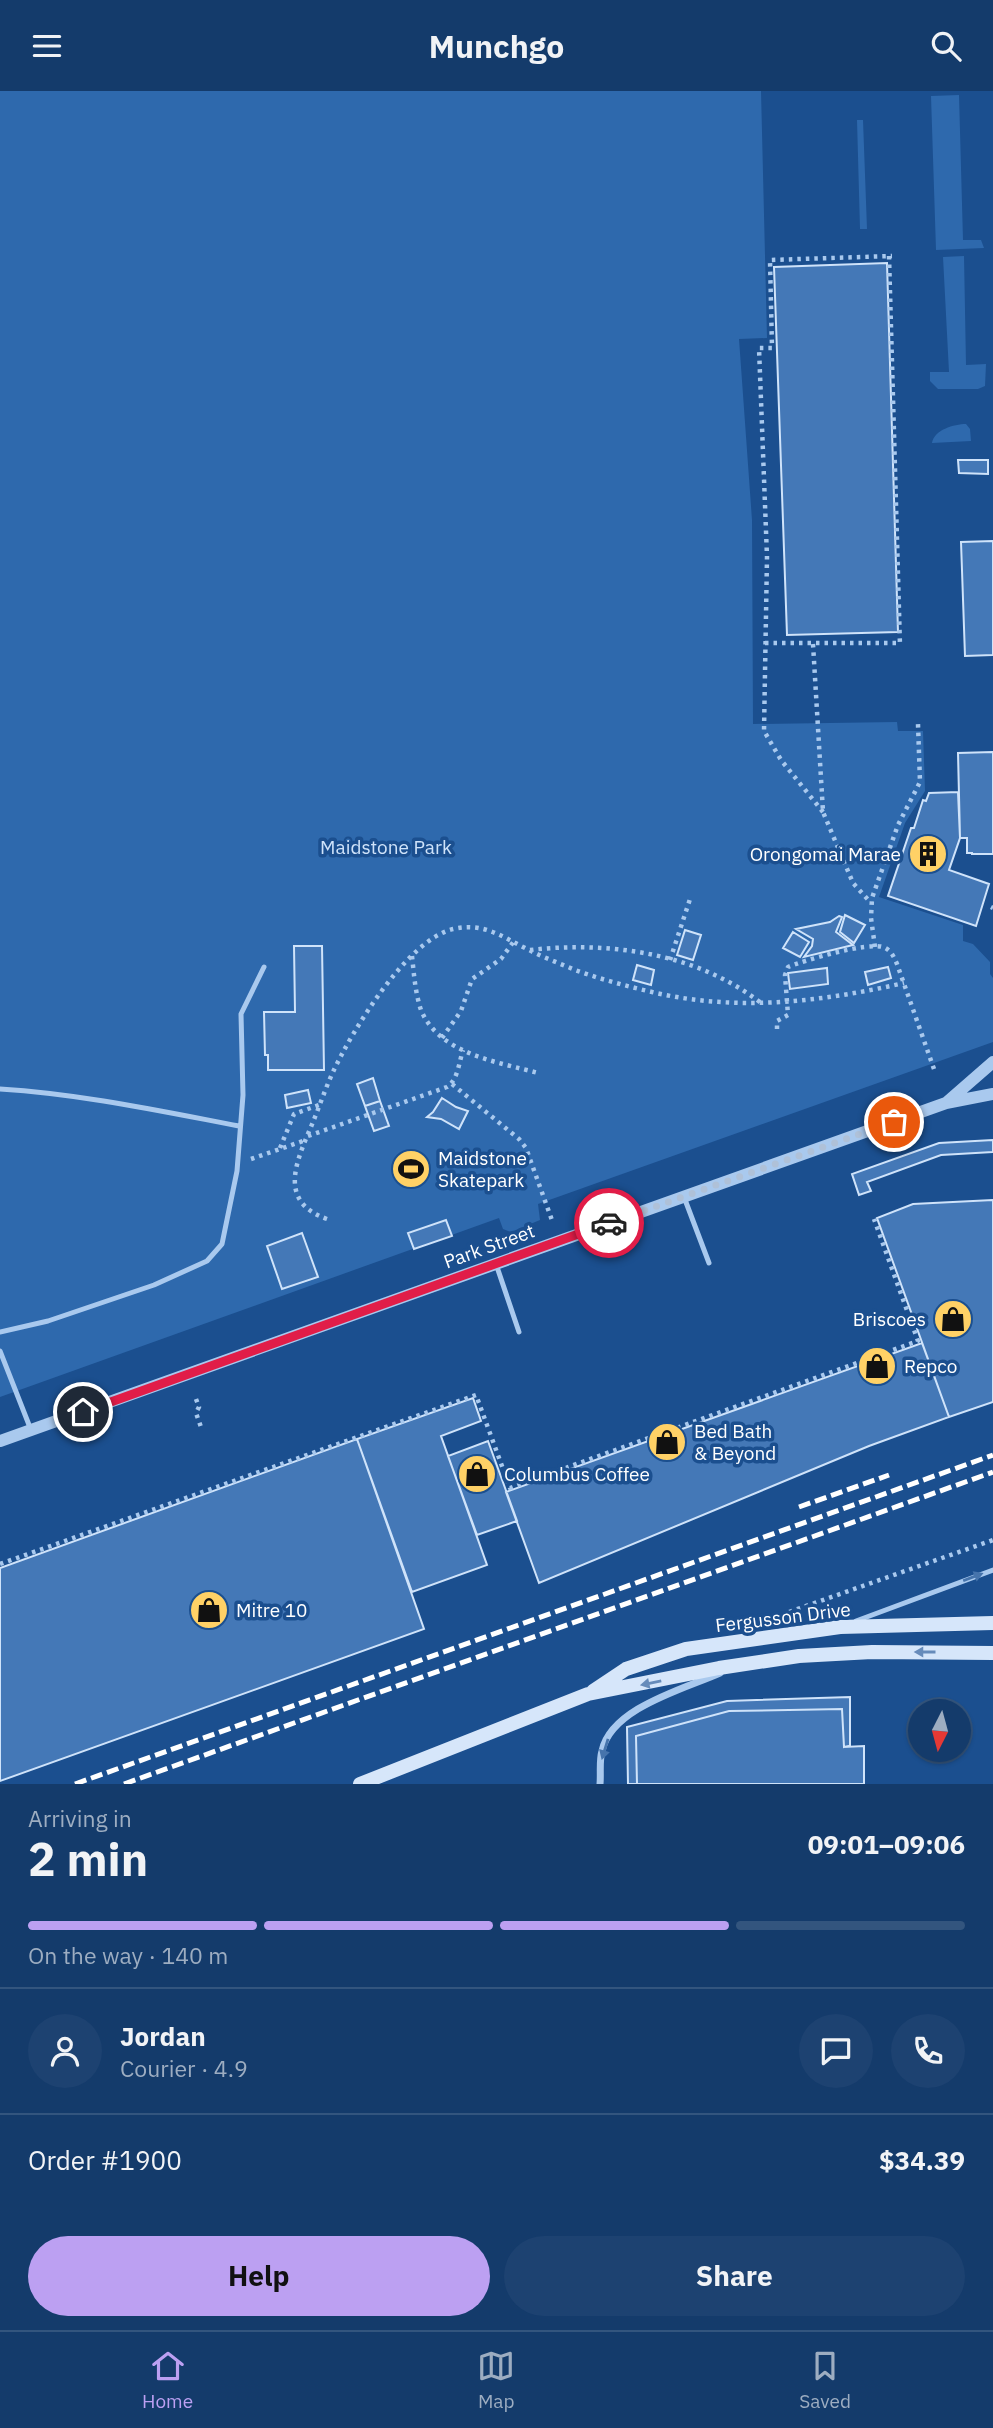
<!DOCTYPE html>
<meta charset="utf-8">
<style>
:root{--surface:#143b6b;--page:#1d4271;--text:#f1f3f6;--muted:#9dadc1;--line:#33557e;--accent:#bca0f2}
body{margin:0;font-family:"IBM Plex Sans",sans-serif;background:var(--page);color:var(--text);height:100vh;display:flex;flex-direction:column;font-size:26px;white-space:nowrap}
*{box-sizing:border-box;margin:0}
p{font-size:23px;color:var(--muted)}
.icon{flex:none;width:38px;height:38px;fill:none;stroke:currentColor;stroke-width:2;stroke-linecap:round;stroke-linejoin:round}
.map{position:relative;height:1693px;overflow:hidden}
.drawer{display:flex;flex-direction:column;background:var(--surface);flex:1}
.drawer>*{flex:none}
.needle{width:46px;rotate:186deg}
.tools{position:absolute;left:908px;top:1608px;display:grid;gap:14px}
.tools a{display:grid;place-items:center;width:63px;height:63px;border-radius:50%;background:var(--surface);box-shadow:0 2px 5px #0004,0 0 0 2px var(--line);font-size:35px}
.pin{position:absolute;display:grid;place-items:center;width:60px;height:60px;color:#fff;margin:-30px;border:4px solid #fff;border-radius:50%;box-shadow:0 2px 7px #0007}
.courier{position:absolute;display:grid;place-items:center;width:70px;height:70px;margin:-35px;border:5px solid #e11d48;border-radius:50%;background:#fff;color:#222;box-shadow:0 2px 9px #0007}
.summary em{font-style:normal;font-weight:700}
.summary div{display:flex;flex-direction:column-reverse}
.summary{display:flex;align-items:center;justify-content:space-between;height:119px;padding:0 28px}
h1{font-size:46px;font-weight:700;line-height:52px}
.bar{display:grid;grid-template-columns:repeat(4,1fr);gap:10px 7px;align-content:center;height:84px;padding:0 28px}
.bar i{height:9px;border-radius:5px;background:var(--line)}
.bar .on{background:var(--accent)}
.bar p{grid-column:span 4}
.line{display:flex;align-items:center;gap:18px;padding:0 28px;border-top:2px solid var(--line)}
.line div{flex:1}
.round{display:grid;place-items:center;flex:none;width:74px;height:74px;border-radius:37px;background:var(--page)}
.primary-button{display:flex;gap:14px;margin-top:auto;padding:14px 28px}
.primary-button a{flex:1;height:80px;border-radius:42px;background:var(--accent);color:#111;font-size:28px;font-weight:700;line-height:80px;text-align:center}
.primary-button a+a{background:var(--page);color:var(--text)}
header{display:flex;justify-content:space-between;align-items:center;height:91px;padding:0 28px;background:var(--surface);font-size:32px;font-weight:700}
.tab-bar{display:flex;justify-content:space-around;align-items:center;height:98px;border-top:2px solid var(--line);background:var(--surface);font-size:19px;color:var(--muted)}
.tab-bar a{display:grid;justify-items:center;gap:4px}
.tab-bar .on{color:var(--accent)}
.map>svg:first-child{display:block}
</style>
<header><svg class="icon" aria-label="menu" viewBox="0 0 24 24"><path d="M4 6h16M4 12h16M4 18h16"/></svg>Munchgo<svg class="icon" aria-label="search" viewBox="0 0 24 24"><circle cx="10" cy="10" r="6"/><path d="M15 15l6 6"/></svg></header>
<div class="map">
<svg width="993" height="1693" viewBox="0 0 993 1693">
<rect width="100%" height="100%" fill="#1b4f8f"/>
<path fill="#2e69ad" d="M0,0H761L767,247L739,248L752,429L753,633L897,631L898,640H923L925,700L905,732L879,806L963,834V850L973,853L990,871V883L993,887V951L538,1113L540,1129L511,1141L503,1138L499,1127L0,1306Z
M959,4L963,149H981L984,157L936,159L931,5Z
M857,29H863L867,138H860Z
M964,165L966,274L986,273L985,295L978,298H938L930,290V281H949L943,166Z
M966,333L970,338L971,350L932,352C934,339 954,333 966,333Z"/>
<path fill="#4478b7" stroke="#cfe3fa" stroke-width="2" d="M887,172L898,541L787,544L774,176Z
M958,369H988V383L959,382Z
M993,450V564L965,565L961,451Z
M993,661V763H972V762H967V747H960L958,662Z
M958,701L960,747L949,779L989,793L976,835L888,805L911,737H914L923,709L926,710L929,702Z
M845,824L865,834L854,852L840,841Z
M839,825L842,826L836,841L853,854L804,866L812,855L813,848L796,838L830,831Z
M685,839L701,844L693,869L677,864Z
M793,841L809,851L800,866L783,857Z
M294,855H322L324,979H268V964H265L264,921H295Z
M637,874L654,879L651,894L633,889Z
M888,876L891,887L868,894L865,881Z
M827,877L828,893L790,898L788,882Z
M373,987L380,1010L365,1015L357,993Z
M308,999L311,1012L287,1017L285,1004Z
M442,1007L456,1016L468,1020L459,1038L441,1028L427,1026L433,1021Z
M380,1010L389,1035L374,1040L365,1015Z
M993,1049V1061L941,1064L867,1091L871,1100L859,1104L852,1083L939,1052Z
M993,1109V1311L949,1326L877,1127L913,1113Z
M446,1129L452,1145L414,1158L408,1142Z
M302,1142L318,1186L282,1198L267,1155Z
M922,1252L949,1326L869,1355L539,1492L506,1401Z
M473,1307L481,1330L441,1345L487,1474L412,1501L357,1348Z
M357,1348L424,1538L0,1690V1477Z
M488,1350L517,1430L477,1444L448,1365Z
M850,1606V1655L844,1656L842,1618L729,1620L636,1645L637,1693H628L627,1636L727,1610Z
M842,1618L844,1656L864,1655V1693H637L636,1645L729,1620Z"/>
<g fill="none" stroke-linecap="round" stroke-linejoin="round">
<path stroke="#a9c9ee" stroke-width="4.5" stroke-dasharray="3.5 5" stroke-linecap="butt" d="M889,165L900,555
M765,552H900
M813,553L823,721L853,792L871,812
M823,721L781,669L764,640L767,466L759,257H772L770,169L892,165
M991,816L993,817
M875,856L871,827L872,807L898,734L920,691L918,633
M530,859C609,850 697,862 761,912
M412,865C414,883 415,901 421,919C439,963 498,971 538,982
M670,869L691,805
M777,938V930L788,924L785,884L788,876C805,869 867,851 883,856C891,859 894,866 897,873L934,978
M442,947L461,920L472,888L501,868L514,850
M452,993L519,1048L526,1057L553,1132
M308,1045L447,996C458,989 459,971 463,959
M280,1057L294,1023L319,1014
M251,1068L306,1049
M327,1128C273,1109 300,1064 315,1026C321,1011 326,996 333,981C352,940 407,849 453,838C483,831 501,845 527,858C542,866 559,872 575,879C600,888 626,895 652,901C736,921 820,911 904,892
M196,1308L199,1316L196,1322L201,1336
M0,1473L476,1304L510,1397L918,1250L874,1128
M789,1521L993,1449"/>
<path stroke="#a9c9ee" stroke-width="5" d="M0,998C81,1003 160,1020 239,1035
M684,1106L709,1172
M496,1173L519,1241
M0,1241L48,1230L154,1194L207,1170L222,1153L237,1080L243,1004L241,923L264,876
M0,1260L31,1339
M856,1530L993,1479"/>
<path stroke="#a9c9ee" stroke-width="7" d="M600,1693C601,1683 599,1670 602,1660C611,1617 684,1598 720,1582"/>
<path stroke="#a9c9ee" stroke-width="12" d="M946,1012L993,971
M0,1350L946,1012L993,1003"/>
<path stroke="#d6e6fa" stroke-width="14" d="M593,1600L626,1578L686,1558L840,1536L993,1532
M360,1693L588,1603L719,1577L799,1565L872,1561L993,1562"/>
<path stroke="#fff" stroke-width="5" stroke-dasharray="12 5" stroke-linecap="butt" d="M799,1416L889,1384
M75,1693L993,1364
M124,1693L993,1381"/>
</g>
<defs><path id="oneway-solid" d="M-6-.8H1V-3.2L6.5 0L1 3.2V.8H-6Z" transform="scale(1.75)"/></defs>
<g fill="#4674ac">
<use href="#oneway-solid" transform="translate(973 1486) rotate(-21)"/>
<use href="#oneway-solid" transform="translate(605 1658) rotate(107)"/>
</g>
<g fill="#668bba">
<use href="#oneway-solid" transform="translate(925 1561) rotate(-180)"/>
<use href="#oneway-solid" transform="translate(651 1592) rotate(168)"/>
</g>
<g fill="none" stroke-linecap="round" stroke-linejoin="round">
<path stroke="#afc1d8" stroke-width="7" stroke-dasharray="0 12.6" d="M609,1132L894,1031"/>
<path stroke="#e11d48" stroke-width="9" d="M83,1321L609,1132"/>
</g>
<defs>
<symbol id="building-disc" viewBox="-11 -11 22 22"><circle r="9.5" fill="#ffd166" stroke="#1b4f8f"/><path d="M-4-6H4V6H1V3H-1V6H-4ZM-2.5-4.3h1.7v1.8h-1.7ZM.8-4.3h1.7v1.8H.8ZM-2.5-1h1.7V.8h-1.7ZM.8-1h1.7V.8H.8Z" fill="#111"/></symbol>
<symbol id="stadium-disc" viewBox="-11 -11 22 22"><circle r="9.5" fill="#ffd166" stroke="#1b4f8f"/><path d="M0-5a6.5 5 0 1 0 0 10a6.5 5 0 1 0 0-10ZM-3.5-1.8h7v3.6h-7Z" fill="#111"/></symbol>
<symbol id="shop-disc" viewBox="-11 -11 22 22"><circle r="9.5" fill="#ffd166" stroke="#1b4f8f"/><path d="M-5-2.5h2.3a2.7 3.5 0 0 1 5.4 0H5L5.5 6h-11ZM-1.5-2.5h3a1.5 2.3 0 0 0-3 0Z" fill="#111"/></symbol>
</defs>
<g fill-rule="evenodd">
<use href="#building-disc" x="906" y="741" width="44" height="44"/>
<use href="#stadium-disc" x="389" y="1056" width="44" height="44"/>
<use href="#shop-disc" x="931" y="1206" width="44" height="44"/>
<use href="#shop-disc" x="855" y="1253" width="44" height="44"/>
<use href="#shop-disc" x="645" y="1329" width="44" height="44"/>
<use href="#shop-disc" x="455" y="1361" width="44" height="44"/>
<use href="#shop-disc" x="187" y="1497" width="44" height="44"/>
</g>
<g text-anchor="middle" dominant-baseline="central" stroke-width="7" stroke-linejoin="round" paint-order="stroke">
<g font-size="19" fill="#cfe3fa" stroke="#1b4f8f">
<text x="386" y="756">Maidstone Park</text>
</g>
<g font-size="19" fill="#fff" stroke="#1b4f8f" text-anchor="start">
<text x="901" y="763" text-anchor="end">Orongomai Marae</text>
<text x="438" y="1067">Maidstone<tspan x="438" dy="22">Skatepark</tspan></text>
<text x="926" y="1228" text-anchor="end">Briscoes</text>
<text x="904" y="1275">Repco</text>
<text x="694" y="1340">Bed Bath<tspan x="694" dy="22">&amp; Beyond</tspan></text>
<text x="504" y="1383">Columbus Coffee</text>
<text x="236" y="1519">Mitre 10</text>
</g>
<g font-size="19" fill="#fff" stroke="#1b4f8f">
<text transform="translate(489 1155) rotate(-20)">Park Street</text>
<text transform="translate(783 1526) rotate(-7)">Fergusson Drive</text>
</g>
</g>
</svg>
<div class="tools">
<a><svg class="needle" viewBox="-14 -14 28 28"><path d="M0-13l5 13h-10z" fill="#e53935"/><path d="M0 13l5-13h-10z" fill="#9dadc1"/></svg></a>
</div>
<div class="pin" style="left:894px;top:1031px;background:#ea580c"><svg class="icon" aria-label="bag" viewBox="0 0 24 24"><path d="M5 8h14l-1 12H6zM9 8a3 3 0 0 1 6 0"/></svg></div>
<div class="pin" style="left:83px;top:1321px;background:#1f2937"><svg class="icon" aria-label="home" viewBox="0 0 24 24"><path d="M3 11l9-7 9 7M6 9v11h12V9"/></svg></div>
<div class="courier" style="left:609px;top:1132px"><svg class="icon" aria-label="car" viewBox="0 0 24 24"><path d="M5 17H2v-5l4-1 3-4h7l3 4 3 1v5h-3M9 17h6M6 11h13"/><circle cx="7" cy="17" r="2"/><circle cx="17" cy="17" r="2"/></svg></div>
</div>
<section class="drawer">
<div class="summary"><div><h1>2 min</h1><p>Arriving in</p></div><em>09:01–09:06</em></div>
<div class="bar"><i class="on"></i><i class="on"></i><i class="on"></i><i></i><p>On the way · 140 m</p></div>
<div class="line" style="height:126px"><a class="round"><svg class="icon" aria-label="person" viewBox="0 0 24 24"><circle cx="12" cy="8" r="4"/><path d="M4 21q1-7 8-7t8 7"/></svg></a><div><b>Jordan</b><p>Courier · 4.9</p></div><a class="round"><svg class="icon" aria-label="chat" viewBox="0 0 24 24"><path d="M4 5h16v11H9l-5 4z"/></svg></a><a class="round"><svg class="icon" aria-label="phone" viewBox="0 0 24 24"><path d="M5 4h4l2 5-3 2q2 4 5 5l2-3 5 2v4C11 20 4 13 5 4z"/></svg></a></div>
<div class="line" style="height:91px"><div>Order #1900</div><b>$34.39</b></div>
<div class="primary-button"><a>Help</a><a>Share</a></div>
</section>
<nav class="tab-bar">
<a class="on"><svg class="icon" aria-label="home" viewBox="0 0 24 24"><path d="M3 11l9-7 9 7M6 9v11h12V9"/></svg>Home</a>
<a><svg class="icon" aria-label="map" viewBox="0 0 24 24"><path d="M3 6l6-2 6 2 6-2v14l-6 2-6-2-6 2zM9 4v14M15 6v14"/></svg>Map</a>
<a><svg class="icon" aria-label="saved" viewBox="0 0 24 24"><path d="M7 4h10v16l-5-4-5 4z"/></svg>Saved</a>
</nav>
